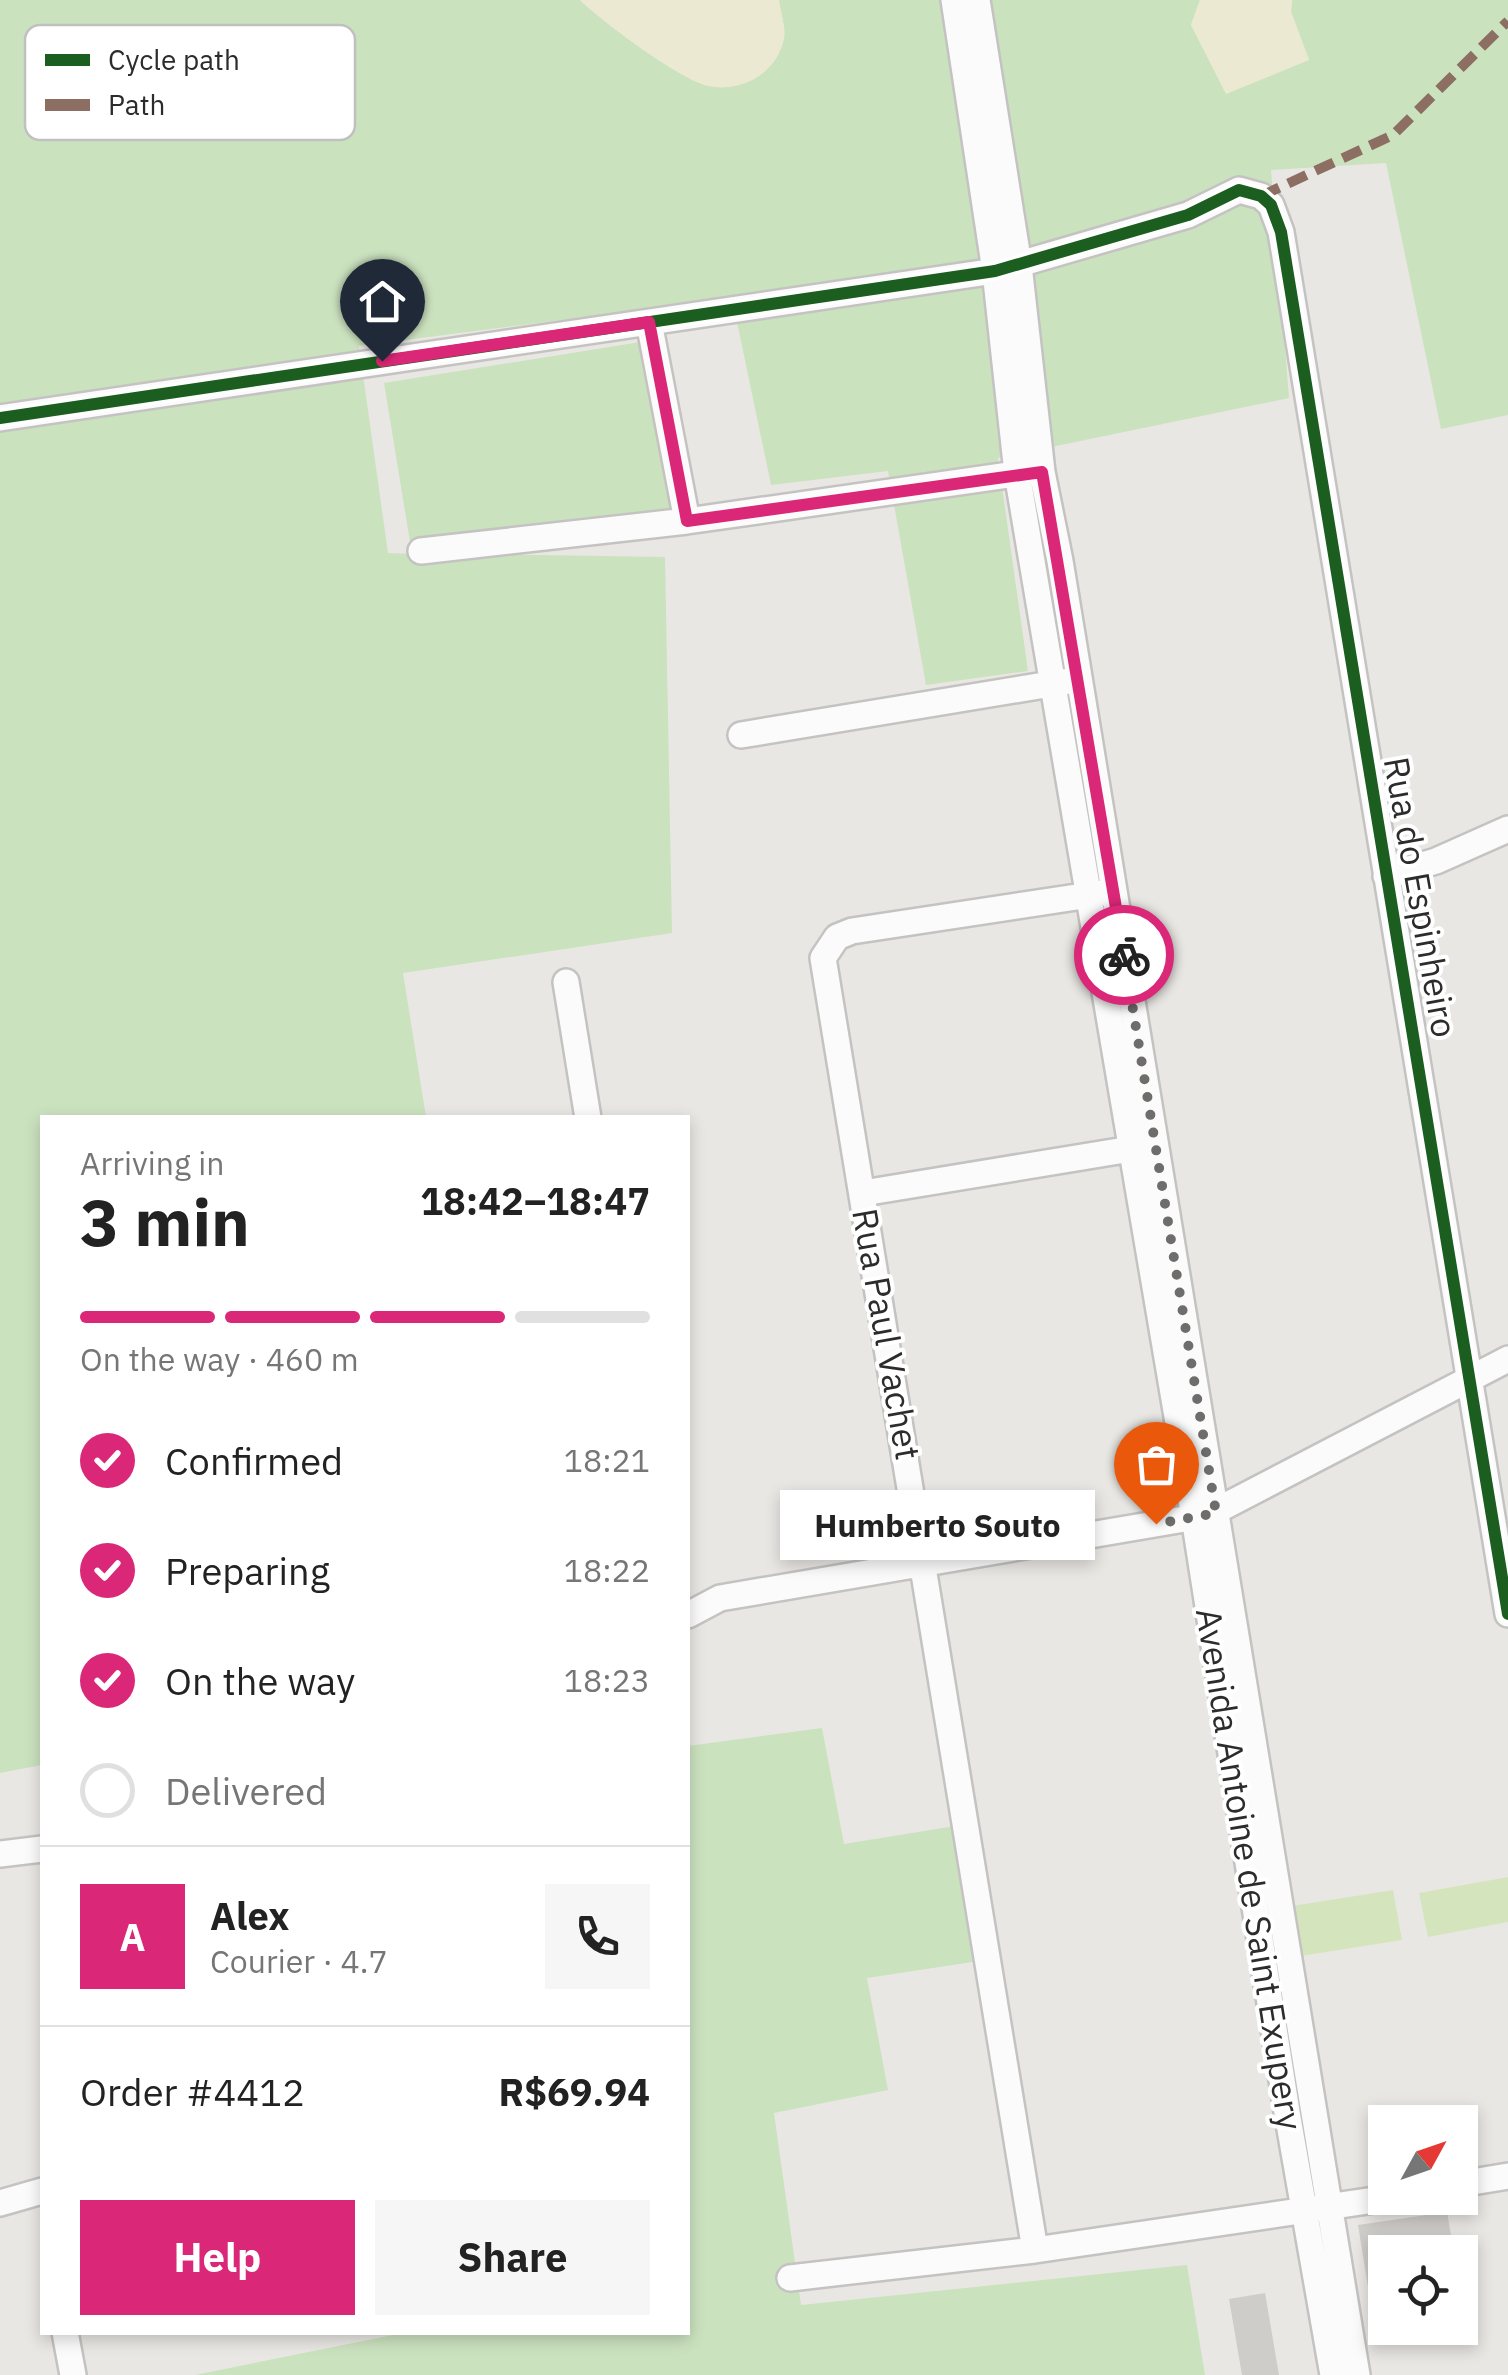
<!DOCTYPE html>
<meta charset="utf-8">
<style>
:root{--surface:#fff;--page:#f6f6f6;--text:#222;--muted:#767676;--line:#e0e0e0;--accent:#db2777}
body{margin:0;font-family:"IBM Plex Sans",sans-serif;background:var(--page);color:var(--text);height:100vh;display:flex;flex-direction:column;font-size:38px;white-space:nowrap}
*{box-sizing:border-box;margin:0}
p{font-size:32px;color:var(--muted)}
.icon{flex:none;width:55px;height:55px;fill:none;stroke:currentColor;stroke-width:2;stroke-linecap:round;stroke-linejoin:round}
.map{position:relative;flex:1;overflow:hidden}
.sheet{position:absolute;left:40px;top:1115px;width:650px;height:1220px;display:flex;flex-direction:column;background:var(--surface);border-radius:0px;box-shadow:0 5px 15px #0003}
.sheet>*{flex:none}
.needle{width:65px;rotate:50deg}
.buttons{position:absolute;left:1368px;top:2105px;display:grid;gap:20px}
.buttons a{display:grid;place-items:center;width:110px;height:110px;border-radius:0px;background:var(--surface);box-shadow:0 5px 15px #0003;font-size:50px}
.pin{position:absolute;display:grid;place-items:center;width:85px;height:85px;color:#fff;margin:-102px -42px;border-radius:50% 50% 50% 0;rotate:-45deg;box-shadow:0 0 10px #0007}
.pin .icon{rotate:45deg}
.courier{position:absolute;display:grid;place-items:center;width:100px;height:100px;margin:-50px;border:8px solid #db2777;border-radius:50%;background:#fff;color:#222;box-shadow:0 2px 12px #0007}
.bubble{position:absolute;height:70px;border-radius:0px;background:var(--surface);box-shadow:0 5px 15px #0003;font-size:32px;font-weight:700;line-height:70px;text-align:center}
.summary em{font-style:normal;font-weight:700}
.summary div{display:flex;flex-direction:column-reverse}
.summary{display:flex;align-items:center;justify-content:space-between;height:170px;padding:0 40px}
h1{font-size:65px;font-weight:700;line-height:75px}
.bar{display:grid;grid-template-columns:repeat(4,1fr);gap:15px 10px;align-content:center;height:120px;padding:0 40px}
.bar i{height:12px;border-radius:8px;background:var(--line)}
.bar .current{background:var(--accent)}
.bar p{grid-column:span 4}
.line{display:flex;align-items:center;gap:25px;padding:0 40px;border-top:2px solid var(--line)}
.line div{flex:1}
.round{display:grid;place-items:center;flex:none;width:105px;height:105px;border-radius:0px;background:var(--page)}
ol{padding:0 40px;list-style:none}
li{display:flex;align-items:center;gap:30px;height:110px}
li p{margin-inline-start:auto}
li .icon{padding:10px;border-radius:50%;background:var(--accent);color:#fff;stroke-width:4}
li:last-child{color:var(--muted)}
li i{width:55px;height:55px;border:5px solid var(--line);border-radius:50%}
.button{display:flex;gap:20px;margin-top:auto;padding:20px 40px}
.button a{flex:1;height:115px;border-radius:0px;background:var(--accent);color:#fff;font-size:40px;font-weight:700;line-height:115px;text-align:center}
.button a+a{background:var(--page);color:var(--text)}
.map>svg:first-child{display:block}
</style>
<div class="map">
<svg width="1508" height="2375" viewBox="0 0 1508 2375">
<rect width="100%" height="100%" fill="#e9e7e3"/>
<path fill="#cbe2bf" d="M0,0H580C603,22 679,79 708,85C742,93 777,73 784,38C786,27 780,11 779,0H1200L1191,25L1309,60L1291,12L1292,0H1508V415L1441,429L1386,163L1271,170L1289,398L998,458L1028,671L926,685L888,471L771,485L732,298L359,346L388,553L412,554L384,383L653,340L685,507L418,553L665,557L672,933L403,973L426,1117L42,1118V1765L0,1773Z
M822,1728L844,1844L955,1826L979,1961L867,1978L888,2090L774,2113L801,2305L1187,2265L1205,2375H195L403,2333L688,2332V1746Z"/>
<path fill="#ece9d3" d="M580,0H779C780,11 786,27 784,38C777,73 742,93 708,86C679,79 603,22 580,0Z
M1200,0H1292L1291,12L1309,60L1226,94L1191,25Z"/>
<path fill="#d4e5be" d="M1508,1877V1922L1428,1937L1419,1893Z
M1393,1890L1402,1940L1301,1956L1292,1906Z"/>
<path fill="#cecdc9" d="M1447,2212L1454,2252H1385V2336L1376,2337L1358,2225Z
M1265,2293L1279,2375H1242L1229,2299Z"/>
<g fill="none" stroke-linecap="round" stroke-linejoin="round">
<defs>
<path id="minor" d="M954,0L995,271L1017,473L1194,1517L1287,2112L1333,2375
M977,0L1019,265L1042,472L1060,561L1357,2375
M649,322L687,521
M0,418L995,271L1188,215L1239,190L1261,196L1271,205L1281,232L1508,1614
M421,551L687,521L1030,472
M741,735L1069,681
M1386,876L1436,861L1508,829
M566,982L588,1118
M863,1193L1131,1149
M688,1615L720,1598L1208,1515L1508,1359
M0,1854L42,1849
M1460,2184L1508,2176
M0,2203L42,2191
M1035,2250L823,958L837,937L852,931L1103,893
M790,2278L1035,2250L1388,2198
M65,2332L73,2375"/>
</defs>
<use href="#minor" stroke="#c4c3c2" stroke-width="30"/>
<use href="#minor" stroke="#fcfbfb" stroke-width="25"/>
<path stroke="#8d6e63" stroke-width="10" stroke-dasharray="20 10" stroke-linecap="butt" d="M1261,196L1393,135L1508,21"/>
<defs>
<path id="cycleway" d="M0,418L995,271L1188,215L1239,190L1261,196L1271,205L1281,232L1508,1614"/>
</defs>
<use href="#cycleway" stroke="#fff" stroke-width="19"/>
<use href="#cycleway" stroke="#1b5e20" stroke-width="12"/>
</g>
<g fill="none" stroke-linecap="round" stroke-linejoin="round">
<path stroke="#6e6d6c" stroke-width="10" stroke-dasharray="0 18" d="M1124,955L1216,1513L1156,1524"/>
<path stroke="#db2777" stroke-width="12" d="M382,361L649,322L687,521L1042,472L1124,955"/>
</g>
<g text-anchor="middle" dominant-baseline="central" stroke-width="8" stroke-linejoin="round" paint-order="stroke">
<g font-size="35" fill="#2c2c2c" stroke="#fff">
<text transform="translate(1421 897) rotate(80)">Rua do Espinheiro</text>
<text transform="translate(887 1334) rotate(80)">Rua Paul Vachet</text>
<text transform="translate(1250 1869) rotate(81)">Avenida Antoine de Saint Exupery</text>
</g>
</g>
<rect x="25" y="25" width="330" height="115" rx="15" fill="#fff" stroke="#c0c0c0" stroke-width="2.5"/>
<rect x="45" y="54" width="45" height="12" fill="#1b5e20"/>
<rect x="45" y="99" width="45" height="12" fill="#8d6e63"/>
<g font-size="28" fill="#2c2c2c">
<text x="108" y="70">Cycle path</text>
<text x="108" y="115">Path</text>
</g>
</svg>
<div class="buttons">
<a><svg class="needle" viewBox="-14 -14 28 28"><path d="M0-13l5 13h-10z" fill="#e53935"/><path d="M0 13l5-13h-10z" fill="#767676"/></svg></a>
<a><svg class="icon" aria-label="locate" viewBox="0 0 24 24"><circle cx="12" cy="12" r="6"/><path d="M12 2v4M12 18v4M2 12h4M18 12h4"/></svg></a>
</div>
<div class="pin" style="left:1156px;top:1524px;background:#ea580c"><svg class="icon" aria-label="bag" viewBox="0 0 24 24"><path d="M5 8h14l-1 12H6zM9 8a3 3 0 0 1 6 0"/></svg></div>
<div class="pin" style="left:382px;top:361px;background:#1f2937"><svg class="icon" aria-label="home" viewBox="0 0 24 24"><path d="M3 11l9-7 9 7M6 9v11h12V9"/></svg></div>
<div class="courier" style="left:1124px;top:955px"><svg class="icon" aria-label="bike" viewBox="0 0 24 24"><circle cx="6" cy="16" r="4"/><circle cx="18" cy="16" r="4"/><path d="M6 16l4-8h5l3 8M10 8l3 8H6M13 5h3"/></svg></div>
<div class="bubble" style="left:780px;top:1490px;width:315px">Humberto Souto</div>
<section class="sheet">
<div class="summary"><div><h1>3 min</h1><p>Arriving in</p></div><em>18:42–18:47</em></div>
<div class="bar"><i class="current"></i><i class="current"></i><i class="current"></i><i></i><p>On the way · 460 m</p></div>
<ol>
<li><svg class="icon" aria-label="check" viewBox="0 0 24 24"><path d="M5 12l5 5 9-10"/></svg>Confirmed<p>18:21</p></li>
<li><svg class="icon" aria-label="check" viewBox="0 0 24 24"><path d="M5 12l5 5 9-10"/></svg>Preparing<p>18:22</p></li>
<li><svg class="icon" aria-label="check" viewBox="0 0 24 24"><path d="M5 12l5 5 9-10"/></svg>On the way<p>18:23</p></li>
<li><i></i>Delivered</li>
</ol>
<div class="line" style="height:180px"><b class="round" style="background:var(--accent);color:#fff">A</b><div><b>Alex</b><p>Courier · 4.7</p></div><a class="round"><svg class="icon" aria-label="phone" viewBox="0 0 24 24"><path d="M5 4h4l2 5-3 2q2 4 5 5l2-3 5 2v4C11 20 4 13 5 4z"/></svg></a></div>
<div class="line" style="height:130px"><div>Order #4412</div><b>R$69.94</b></div>
<div class="button"><a>Help</a><a>Share</a></div>
</section>
</div>
